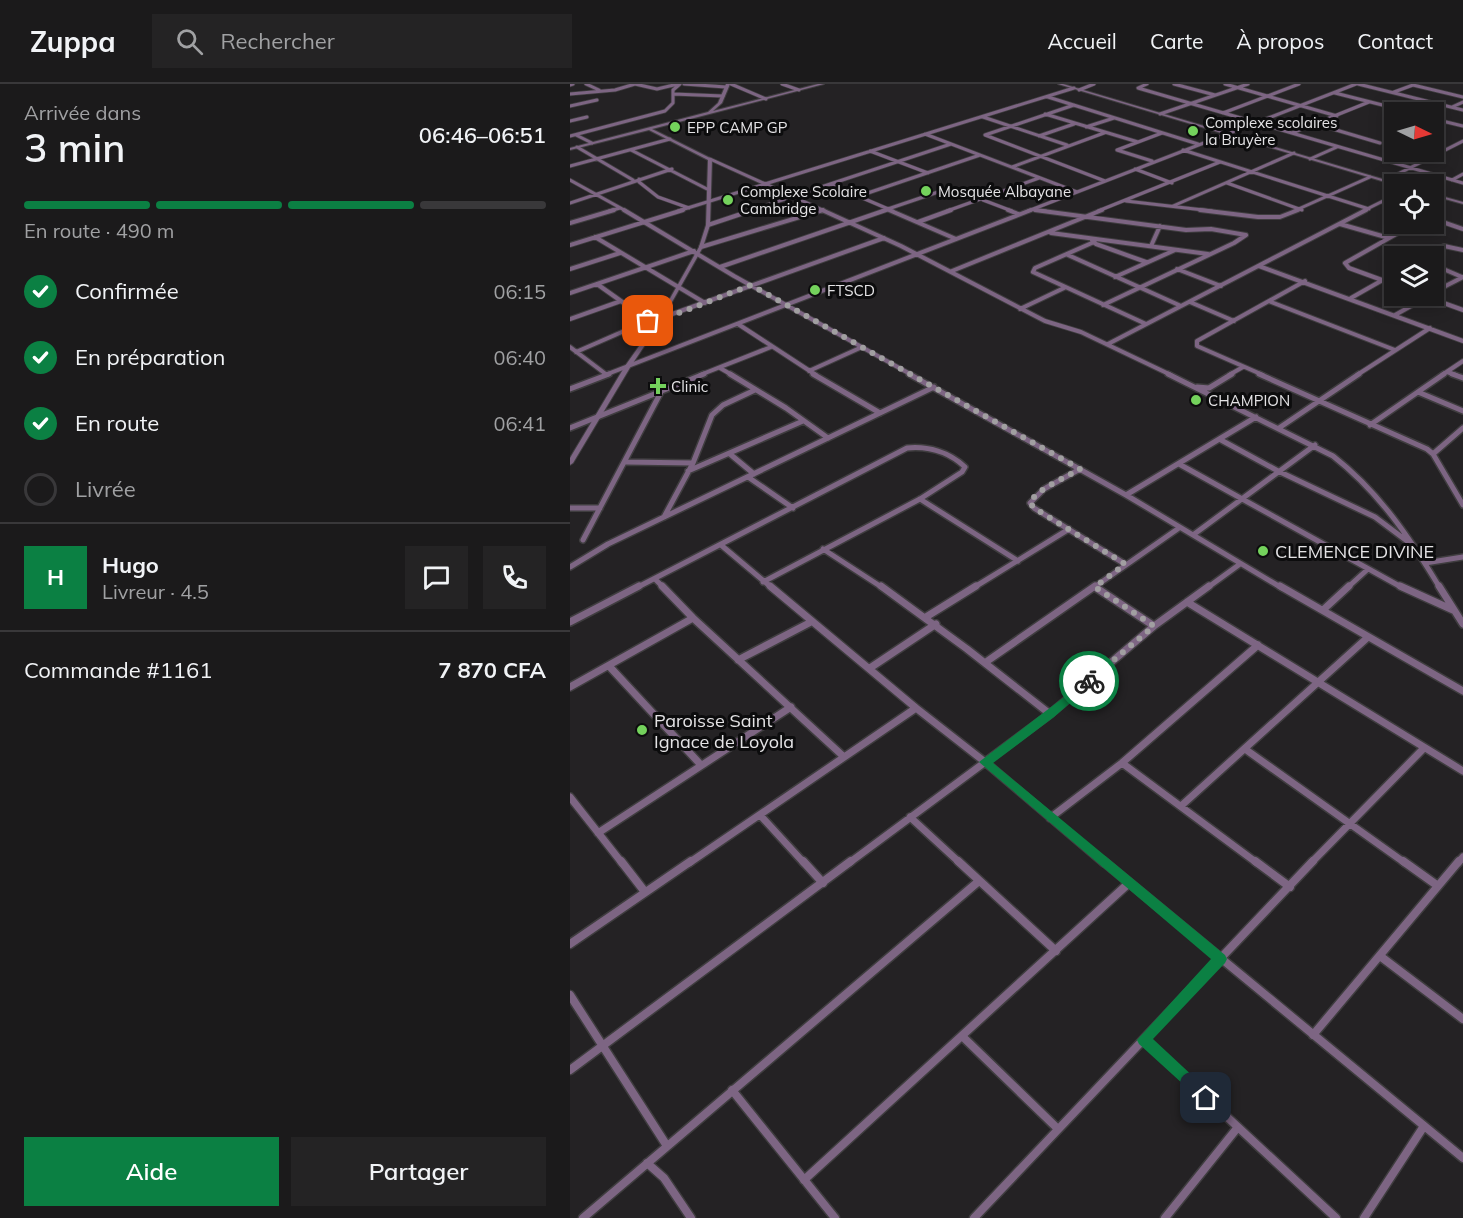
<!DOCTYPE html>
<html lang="fr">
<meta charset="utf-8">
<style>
:root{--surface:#1b1a1b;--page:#242324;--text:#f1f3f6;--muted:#a0a1a3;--line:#39383a;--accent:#0b8043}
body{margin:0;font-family:Mulish,sans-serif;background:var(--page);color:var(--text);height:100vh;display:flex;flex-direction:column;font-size:22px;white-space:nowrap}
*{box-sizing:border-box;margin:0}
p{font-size:20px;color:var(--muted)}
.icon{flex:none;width:33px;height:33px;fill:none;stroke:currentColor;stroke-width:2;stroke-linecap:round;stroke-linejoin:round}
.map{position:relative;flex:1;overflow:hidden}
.side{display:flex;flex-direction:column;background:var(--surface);width:570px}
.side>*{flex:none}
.needle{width:39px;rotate:95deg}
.controls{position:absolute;left:814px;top:18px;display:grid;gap:12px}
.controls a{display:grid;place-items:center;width:60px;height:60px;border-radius:0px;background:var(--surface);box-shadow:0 3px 15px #0003,0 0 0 2px var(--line);font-size:30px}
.pin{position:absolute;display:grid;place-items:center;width:51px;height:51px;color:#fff;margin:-26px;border-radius:12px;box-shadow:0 3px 9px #0006}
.courier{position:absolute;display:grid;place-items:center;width:60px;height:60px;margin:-30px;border:4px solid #0b8043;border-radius:50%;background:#fff;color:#222;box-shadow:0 2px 8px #0007}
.head em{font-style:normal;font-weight:600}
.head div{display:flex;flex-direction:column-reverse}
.head{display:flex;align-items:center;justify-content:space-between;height:102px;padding:0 24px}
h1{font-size:39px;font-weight:600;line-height:45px}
.bar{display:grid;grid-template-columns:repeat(4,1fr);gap:9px 6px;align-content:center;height:72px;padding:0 24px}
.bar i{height:8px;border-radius:4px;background:var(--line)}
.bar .selected{background:var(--accent)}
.bar p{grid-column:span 4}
.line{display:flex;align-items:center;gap:15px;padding:0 24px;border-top:2px solid var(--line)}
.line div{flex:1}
.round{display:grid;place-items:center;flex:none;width:63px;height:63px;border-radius:0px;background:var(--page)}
ol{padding:0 24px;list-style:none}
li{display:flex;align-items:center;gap:18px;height:66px}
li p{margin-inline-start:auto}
li .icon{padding:6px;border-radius:50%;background:var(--accent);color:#fff;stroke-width:4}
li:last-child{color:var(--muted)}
li i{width:33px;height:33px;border:3px solid var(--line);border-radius:50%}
.primary-button{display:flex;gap:12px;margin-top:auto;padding:12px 24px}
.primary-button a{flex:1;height:69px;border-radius:0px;background:var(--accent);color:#fff;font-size:24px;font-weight:600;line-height:69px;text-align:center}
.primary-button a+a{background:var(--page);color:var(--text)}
header{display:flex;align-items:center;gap:36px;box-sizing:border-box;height:84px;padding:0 30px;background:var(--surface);border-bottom:2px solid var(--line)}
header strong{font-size:28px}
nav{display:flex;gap:33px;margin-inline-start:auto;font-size:21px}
.search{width:420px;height:54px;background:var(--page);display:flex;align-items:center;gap:15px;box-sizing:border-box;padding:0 21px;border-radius:0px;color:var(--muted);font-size:22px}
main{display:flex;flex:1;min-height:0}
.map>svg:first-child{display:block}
</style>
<header>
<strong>Zuppa</strong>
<div class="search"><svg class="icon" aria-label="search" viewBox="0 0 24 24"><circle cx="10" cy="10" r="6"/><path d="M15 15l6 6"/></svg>Rechercher</div>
<nav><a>Accueil</a><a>Carte</a><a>À propos</a><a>Contact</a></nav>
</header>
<main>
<section class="side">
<div class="head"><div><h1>3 min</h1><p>Arrivée dans</p></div><em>06:46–06:51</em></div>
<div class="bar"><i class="selected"></i><i class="selected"></i><i class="selected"></i><i></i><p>En route · 490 m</p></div>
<ol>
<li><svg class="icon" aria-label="check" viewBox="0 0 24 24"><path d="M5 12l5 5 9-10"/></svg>Confirmée<p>06:15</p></li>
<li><svg class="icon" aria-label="check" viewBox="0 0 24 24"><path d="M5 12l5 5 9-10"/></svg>En préparation<p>06:40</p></li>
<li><svg class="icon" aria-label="check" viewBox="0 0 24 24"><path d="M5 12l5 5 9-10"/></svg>En route<p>06:41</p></li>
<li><i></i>Livrée</li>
</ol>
<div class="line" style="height:108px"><b class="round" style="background:var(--accent);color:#fff">H</b><div><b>Hugo</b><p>Livreur · 4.5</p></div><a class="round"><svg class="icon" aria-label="chat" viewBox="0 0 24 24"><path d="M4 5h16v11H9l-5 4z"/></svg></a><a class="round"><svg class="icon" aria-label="phone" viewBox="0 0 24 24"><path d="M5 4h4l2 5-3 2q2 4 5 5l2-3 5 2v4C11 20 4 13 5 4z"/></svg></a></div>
<div class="line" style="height:78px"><div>Commande #1161</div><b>7 870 CFA</b></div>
<div class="primary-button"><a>Aide</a><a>Partager</a></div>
</section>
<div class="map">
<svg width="893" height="1134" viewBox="0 0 893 1134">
<rect width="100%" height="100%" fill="#242224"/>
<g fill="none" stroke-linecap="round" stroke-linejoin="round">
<defs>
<path id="minor-far4" d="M16,0L29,6
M114,0L156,3
M161,0L196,15
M212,0L229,6
M577,0L568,4L893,99
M604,0L645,11
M655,0L767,32
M788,0L893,26
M0,1L3,0
M509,6L524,0
M824,8L843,1L893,13
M765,9L840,28
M0,10L45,6L65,0L87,5L108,0
M103,10L153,12
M478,13L628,60
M504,21L415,51L535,97
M0,22L27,16
M882,23L893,18
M833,26L854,17
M653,29L729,0
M475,30L568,58
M590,30L678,0
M413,33L497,61
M864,35L893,42
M0,37L17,33
M746,40L810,59
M516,43L544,34
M822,44L825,43
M722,49L799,18
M355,50L507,108
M6,51L22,59
M0,52L95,27L103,19V6L110,0
M469,52L504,40
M7,63L63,96
M61,66L139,106
M547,66L592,49
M547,66L582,77
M613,66L799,125
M300,67L358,89
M140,75L255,127
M740,75L767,63
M0,82L100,55
M442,83L534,49
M565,85L602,99
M69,95V98L88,113L119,124
M0,96L56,127
M882,96L893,90
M814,97L893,57
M657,99L732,126
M262,101L323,127
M289,112L410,71
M413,116L442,127
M556,117L642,127
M813,118L825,122
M0,119L102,85
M603,122L724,69
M465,126L476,127
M39,127L50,124
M108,127L504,4
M179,127L381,60
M249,127L253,126
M312,127L371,107
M377,127L469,94
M458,127L786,0
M528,127L650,78
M724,127L800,93
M793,127L825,111"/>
<path id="minor-far3" d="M54,126L164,192L342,291
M252,126L331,162L475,237L511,248L601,291
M319,126L386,155
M438,126L448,130
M465,126L616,146L641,145L676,151
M630,126L688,133H710L728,126
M864,135L893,145
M348,138L381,126
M0,139L44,126
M770,140L819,154
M138,141L183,126
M481,149L638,170
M25,153L135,219
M522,156L526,160L576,178
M524,158L465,184L463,188L576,240
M0,161L113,126
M581,162L590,142
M131,163L253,126
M498,171L611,222
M854,172L874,162L893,166
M864,181L892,193
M689,182L893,257
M150,183L316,126
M0,185L50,169
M607,185L651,202
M382,187L532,126
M545,193L605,166
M812,196L779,184L775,179L844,140
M27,200L65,227L91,234L314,154
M864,208L893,193
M0,209L124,167
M857,213L893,226
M781,214L825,189
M620,218L664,237
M701,218L825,266
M533,221L664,159L676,151
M450,225L494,204
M825,231L859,212
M0,235L51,217
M168,240L246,291
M538,260L796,126
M0,263L37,291
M6,268L84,234
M150,284L162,291
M239,287L292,263
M877,288L886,291
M35,291L461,126
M130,291L201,263
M659,291L673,283
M693,291L627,262V257L735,197
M787,291L860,244
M872,291L893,277"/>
<path id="minor-far2" d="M160,290L216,324L258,354
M243,290L310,329
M339,290L556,411L712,504
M598,290L763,372C809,408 840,454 870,504
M689,290L857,365L863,370L893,421
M882,290L893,294
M627,303L639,304L662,290
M0,305L39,290
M848,308L893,327
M800,341L874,290
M0,344L134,290
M709,344L789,290
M651,356L708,387L805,433L837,457
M160,370L184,390
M863,370L893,344
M56,378L123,379
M609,380L833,504
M510,385L474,405L460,419L464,424L555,480
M118,387L233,337
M178,393L223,424
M556,411L686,333
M350,415L448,477
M0,424H30
M94,433L123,379L142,331L153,321L185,306
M623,451L745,361
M13,456L91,308
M151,461L202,504
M253,465L313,504
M855,479L893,473
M0,483L38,460L364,303
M85,495L94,504
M66,504L337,364C358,362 379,368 395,383L392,388L350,415L193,498
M403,504L499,445
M523,504L609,444
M637,504L670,480
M777,504L798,485"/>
<path id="minor-far1" d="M92,502L123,534L273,672
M200,502L346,624
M311,502L397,565L480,630
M710,502L893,607
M830,502L883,526
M869,502L893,540
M525,503L584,542
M617,518L893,687
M753,526L779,502
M356,533L406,502
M0,538L69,502
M168,576L241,538
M416,578L525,502
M39,582L130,680
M300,584L366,540
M0,603L123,534
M675,665L835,779
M552,679L687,779
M0,713L52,779
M611,722L797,554
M190,731L234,779
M340,733L390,779
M480,734L552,679L688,561
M28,749L221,623
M119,779L346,624L415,678L534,779
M279,779L480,630L584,542L639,502
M741,779L854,664
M888,779L893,773"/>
<path id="minor" d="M51,777L75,808
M233,777L253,799
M388,777L486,867
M533,777L893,1074
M685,777L720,803
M833,777L868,802
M0,860L121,777
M810,872L893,935
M0,911L97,1062
M743,951L889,777
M392,952L488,1045
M574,956L766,1134
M0,986L281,777
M162,1006L265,1134
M77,1079L94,1094L121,1134
M234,1096L559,799
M13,1134L409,797
M404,1134L743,777
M595,1134L668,1043
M794,1134L854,1042"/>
<path id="tertiary" d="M156,0H160L152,19L143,27L248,0H254L82,45L142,75L140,141L133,163L93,234L61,282L3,379L0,381V374L55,282L89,234L129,163L136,141L138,76L79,46L0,66V64L138,28L148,19Z
M488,0H493L829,100L825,101Z
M864,110L893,118V120L864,112Z"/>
</defs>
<use href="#minor-far4" stroke="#3f3d3f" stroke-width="4.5"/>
<use href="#minor-far3" stroke="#3f3d3f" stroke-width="6"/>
<use href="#minor-far2" stroke="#3f3d3f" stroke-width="8"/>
<use href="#minor-far1" stroke="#3f3d3f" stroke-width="10"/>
<use href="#minor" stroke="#3f3d3f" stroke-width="11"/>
<use href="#tertiary" stroke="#3f3d3f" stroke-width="2"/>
<use href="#minor-far4" stroke="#7d6583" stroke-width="3"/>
<use href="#minor-far3" stroke="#7d6583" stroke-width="4"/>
<use href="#minor-far2" stroke="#7d6583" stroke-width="5"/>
<use href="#minor-far1" stroke="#7d6583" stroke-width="7"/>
<use href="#minor" stroke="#7d6583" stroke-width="8"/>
<use href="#tertiary" fill="#7d6583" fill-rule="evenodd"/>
</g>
<path fill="#0b8043" d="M519,594L524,597L522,600L484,633L423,679L655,871L657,875L655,879L583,955L641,1009L644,1014L641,1019L636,1021L569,960L567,956L641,875L409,678Z"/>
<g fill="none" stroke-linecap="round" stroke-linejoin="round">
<path stroke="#a19fa1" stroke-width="6" stroke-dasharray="0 10.8" d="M78,237L112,228L181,201L510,385C498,392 464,407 460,419L464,424L555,480L525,503L584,542L519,597"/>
</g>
<g fill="#74d25c" stroke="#0c0c0d" stroke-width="2">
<circle cx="105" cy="43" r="6"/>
<circle cx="623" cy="47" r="6"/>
<circle cx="356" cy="107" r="6"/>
<circle cx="158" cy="116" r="6"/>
<circle cx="245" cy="206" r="6"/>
<path d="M85 293h6v6h6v6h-6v6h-6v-6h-6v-6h6z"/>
<circle cx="626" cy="316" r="6"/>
<circle cx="693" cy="467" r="6"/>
<circle cx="72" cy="646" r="6"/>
</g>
<g text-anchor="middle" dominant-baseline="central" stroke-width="6" stroke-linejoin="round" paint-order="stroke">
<g font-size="15" fill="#e4e3e5" stroke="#0c0c0d" text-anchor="start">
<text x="635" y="38">Complexe scolaires<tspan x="635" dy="17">la Bruyère</tspan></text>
<text x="117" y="43">EPP CAMP GP</text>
<text x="170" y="107">Complexe Scolaire<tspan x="170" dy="17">Cambridge</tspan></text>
<text x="368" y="107">Mosquée Albayane</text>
<text x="257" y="206">FTSCD</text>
<text x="101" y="302">Clinic</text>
<text x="638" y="316">CHAMPION</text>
</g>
<g font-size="18" fill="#e4e3e5" stroke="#0c0c0d" text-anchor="start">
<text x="705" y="467">CLEMENCE DIVINE</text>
<text x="84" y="636">Paroisse Saint<tspan x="84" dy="21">Ignace de Loyola</tspan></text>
</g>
</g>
</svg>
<div class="controls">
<a><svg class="needle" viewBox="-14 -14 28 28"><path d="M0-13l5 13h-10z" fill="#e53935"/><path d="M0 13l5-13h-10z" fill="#a0a1a3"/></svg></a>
<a><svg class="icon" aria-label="locate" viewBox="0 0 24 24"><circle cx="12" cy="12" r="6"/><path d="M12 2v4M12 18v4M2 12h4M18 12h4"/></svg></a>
<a><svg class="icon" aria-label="layers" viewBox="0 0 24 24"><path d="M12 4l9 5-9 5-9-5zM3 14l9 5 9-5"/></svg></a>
</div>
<div class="pin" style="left:78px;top:237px;background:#ea580c"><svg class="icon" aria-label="bag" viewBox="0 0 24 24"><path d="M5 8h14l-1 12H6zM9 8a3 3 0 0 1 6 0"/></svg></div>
<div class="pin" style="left:636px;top:1014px;background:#1f2937"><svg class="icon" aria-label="home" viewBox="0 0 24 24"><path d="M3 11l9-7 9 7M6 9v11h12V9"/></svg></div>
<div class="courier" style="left:519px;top:597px"><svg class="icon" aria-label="bike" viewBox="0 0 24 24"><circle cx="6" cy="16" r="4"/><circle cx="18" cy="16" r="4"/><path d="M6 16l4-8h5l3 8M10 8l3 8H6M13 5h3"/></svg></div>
</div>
</main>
